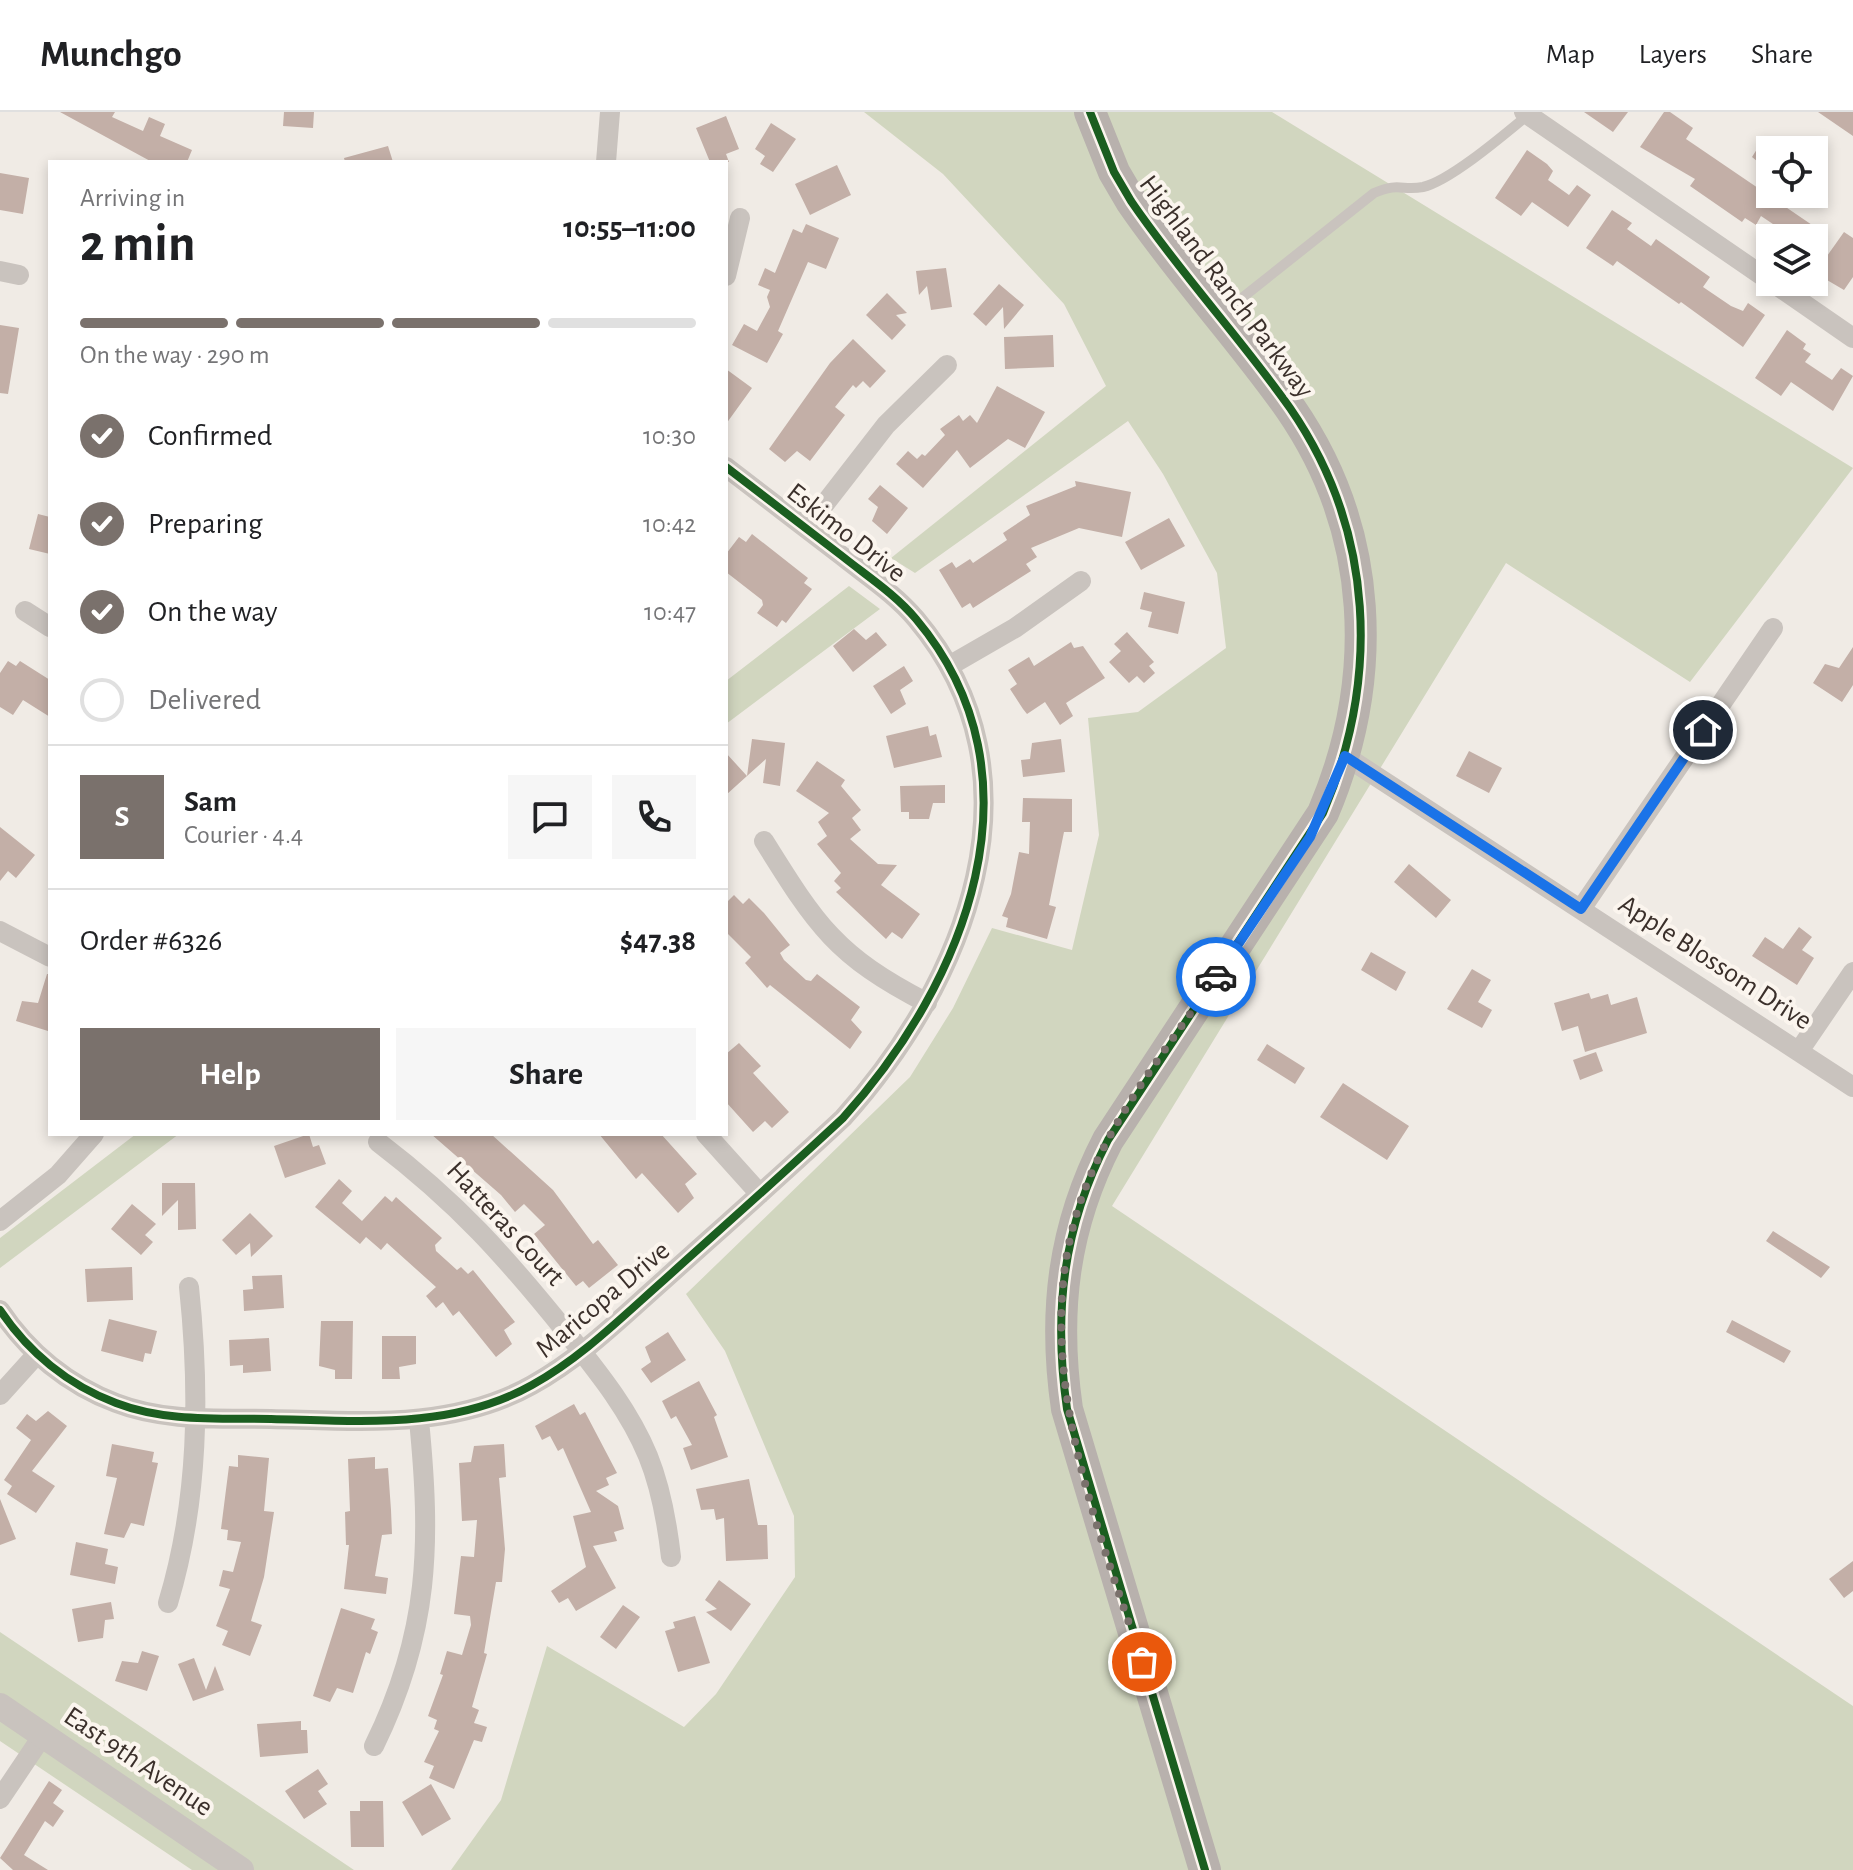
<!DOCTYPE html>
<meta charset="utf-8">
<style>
:root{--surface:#fff;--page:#f6f6f6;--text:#202124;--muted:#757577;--line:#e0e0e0;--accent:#7a716c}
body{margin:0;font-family:"Alegreya Sans",sans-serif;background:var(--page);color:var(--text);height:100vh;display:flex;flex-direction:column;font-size:30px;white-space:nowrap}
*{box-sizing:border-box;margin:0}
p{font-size:26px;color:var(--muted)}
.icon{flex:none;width:44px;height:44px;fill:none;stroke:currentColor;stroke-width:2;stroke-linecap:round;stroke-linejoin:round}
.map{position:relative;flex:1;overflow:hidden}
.drawer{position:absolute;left:48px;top:48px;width:680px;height:976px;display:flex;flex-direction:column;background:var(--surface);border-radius:0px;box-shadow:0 4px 12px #0003}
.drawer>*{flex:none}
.fabs{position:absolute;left:1756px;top:24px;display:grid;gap:16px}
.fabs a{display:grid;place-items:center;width:72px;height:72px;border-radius:0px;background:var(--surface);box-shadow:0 4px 12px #0003;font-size:40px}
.pin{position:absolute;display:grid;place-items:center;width:68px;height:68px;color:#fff;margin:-34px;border:4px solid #fff;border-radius:50%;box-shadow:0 2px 8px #0007}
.courier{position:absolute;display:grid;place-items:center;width:80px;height:80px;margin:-40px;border:6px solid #1a73e8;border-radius:50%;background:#fff;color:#222;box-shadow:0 2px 10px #0007}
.overview em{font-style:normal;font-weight:600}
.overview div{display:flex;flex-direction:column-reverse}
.overview{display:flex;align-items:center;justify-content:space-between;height:136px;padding:0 32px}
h1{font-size:52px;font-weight:600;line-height:60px}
.bar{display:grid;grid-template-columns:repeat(4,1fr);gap:12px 8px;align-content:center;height:96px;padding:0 32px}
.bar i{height:10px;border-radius:6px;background:var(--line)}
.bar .active{background:var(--accent)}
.bar p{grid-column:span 4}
.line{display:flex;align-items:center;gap:20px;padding:0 32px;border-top:2px solid var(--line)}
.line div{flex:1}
.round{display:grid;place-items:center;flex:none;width:84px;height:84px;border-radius:0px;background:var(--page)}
ol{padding:0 32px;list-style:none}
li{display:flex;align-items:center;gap:24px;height:88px}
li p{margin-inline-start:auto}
li .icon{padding:8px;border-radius:50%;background:var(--accent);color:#fff;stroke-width:4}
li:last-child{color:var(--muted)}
li i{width:44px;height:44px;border:4px solid var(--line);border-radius:50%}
.cta{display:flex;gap:16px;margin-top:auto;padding:16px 32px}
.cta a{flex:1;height:92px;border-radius:0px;background:var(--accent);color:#fff;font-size:32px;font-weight:600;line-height:92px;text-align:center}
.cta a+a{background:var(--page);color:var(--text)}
header{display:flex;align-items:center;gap:48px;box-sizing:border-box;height:112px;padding:0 40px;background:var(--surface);border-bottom:2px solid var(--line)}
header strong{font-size:38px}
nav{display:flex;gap:44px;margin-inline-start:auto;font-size:28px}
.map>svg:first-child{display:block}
</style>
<header>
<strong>Munchgo</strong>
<nav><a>Map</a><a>Layers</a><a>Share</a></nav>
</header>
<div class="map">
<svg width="1853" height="1758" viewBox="0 0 1853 1758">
<rect width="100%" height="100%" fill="#f0ebe5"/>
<path fill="#d1d6bf" d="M864,0H1272L1853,356L1690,570L1506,451L1112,1094L1853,1594V1758H451L501,1688L547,1534L684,1615L716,1582L795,1465L794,1404L725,1239L686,1182L910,965L953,896L992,816L1072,838L1099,723L1088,606L1138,600L1226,536L1217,461L1163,362L1128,309L915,461L891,446L1106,274L1064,192L943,62Z
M849,474L880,497L726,612V569Z
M136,1022H179L0,1156V1126Z
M0,1520L354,1758H192L0,1629Z"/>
<path fill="#c3afa7" d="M60,0H115L112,5L143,19L149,5L165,12L160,24L192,38L187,50H152Z
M284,0H314L313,16L283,14Z
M1584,0H1628L1613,20Z
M1664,0H1670L1693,16L1686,27L1815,115L1808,126H1794L1761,104L1756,113L1745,106L1742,110L1690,74L1695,67L1640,35Z
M1818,0H1853V24Z
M726,4L739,37L726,42L729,50H710L696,16Z
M771,11L796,27L773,60L760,52L765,44L755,37Z
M1764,26L1776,35L1770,38L1763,54L1752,45Z
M388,34L393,50H345L344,46Z
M1527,38L1547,52L1553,59L1548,68L1569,83L1577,73L1591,83L1568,115L1532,90L1521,104L1495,86Z
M837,53L851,83L810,103L795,72Z
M0,61L29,66L23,102L0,98Z
M1612,98L1632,111L1627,117L1651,134L1656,127L1710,165L1703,175L1731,194L1743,199L1748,191L1765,203L1743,235L1681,190L1679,192L1617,149L1613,154L1586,136Z
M806,112L839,126L826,157L808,150L778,219L783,222L767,251L732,233L744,212L757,219L770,195L767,185L770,178L758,173L765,156L775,161L793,117L802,121Z
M1844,120L1853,126V165L1844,178L1815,161Z
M946,156L952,195L931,198L927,174L919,183L916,159Z
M999,172L1024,193L1004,217L1003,195L986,214L973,202Z
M887,181L907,201L896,203L906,213L892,228L866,203Z
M0,213L19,216L8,282L0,281Z
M1787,218L1806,232L1803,237L1811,242L1805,250L1832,268L1841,256L1853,264L1833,299L1791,270L1781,284L1755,266Z
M1053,223L1054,255L1005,257L1004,225Z
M853,227L886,259L870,276L863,269L856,276L853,273L835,295L845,303L810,349L797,339L785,350L769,337L830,251Z
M726,257L752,276L726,312Z
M997,274L1045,300L1025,336L1008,327L970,356L957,338L923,376L896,352L908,339L917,347L922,342L925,344L945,323L940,317L959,303L963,309L970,303L977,311Z
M1075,369L1131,380L1122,425L1079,416L1031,436L1037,445L1026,452L1031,459L973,496L970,491L962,496L939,458L952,450L956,456L970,447L973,451L1007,428L1003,421L1030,403L1026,394L1076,374Z
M880,373L908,396L887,422L872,409L878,395L868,387Z
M38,402L50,405V442L29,437Z
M1169,406L1185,434L1141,458L1125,430Z
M752,422L808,466L804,471L812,477L786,511L782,508L777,515L757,501L763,493L762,488L726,460V442L739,425L746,430Z
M1144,480L1185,490L1178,522L1148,515L1152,500L1140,497Z
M854,517L866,528L876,520L887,533L853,560L833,534Z
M1127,520L1154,550L1149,554L1155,561L1144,571L1137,564L1129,571L1109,550L1121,539L1114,532Z
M1071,530L1074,536L1083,534L1105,566L1066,591L1073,604L1060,613L1045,590L1027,602L1023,597L1010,577L1017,572L1008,558L1029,545L1034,554Z
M1853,535V573L1842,590L1813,571L1825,552L1839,556Z
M8,549L16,554L20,549L50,568V605L23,588L13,603L0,595V561Z
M904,554L913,569L900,578L906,592L891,602L873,574Z
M928,614L930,624L936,622L942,645L894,656L886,624Z
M752,627L785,631L780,674L763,671L766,647L747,664Z
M1061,627L1065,660L1023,665L1021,648L1030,647L1032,631Z
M1469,639L1502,656L1489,681L1456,664Z
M726,641L747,664L726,683Z
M817,649L845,668L841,674L861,698L852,706L861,718L850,727L878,752L897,753L881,773L920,802L902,827L892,820L886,827L836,780L841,776L834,769L841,761L817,732L827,724L818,710L829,701L796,679Z
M945,673V691H933L929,707H909V700H901L900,674Z
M1023,686L1072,687V720H1064L1049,793L1056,795L1047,827L1006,815L1008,806L1002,804L1011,782L1019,740L1029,742L1030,710H1022Z
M0,715L35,743L16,766L8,759L0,769Z
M1409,752L1451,788L1436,806L1394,770Z
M734,783L743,792L749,786L764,801L790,833L780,841L784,848L806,868L811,869L817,862L860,895L851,908L862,920L850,937L770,873L767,876L745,851L751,845L726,820V791Z
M1799,815L1812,825L1802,838L1814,846L1797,873L1752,844L1765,825L1783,837Z
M1371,840L1406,860L1396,879L1361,858Z
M1472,857L1491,868L1478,890L1492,898L1482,916L1447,897Z
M47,862H50L48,919L16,909L22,889L38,891Z
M1589,881L1591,887L1608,882L1611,893L1637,885L1647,921L1585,940L1578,914L1562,919L1554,891Z
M739,931L761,954L753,961L789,1000L772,1016L765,1009L753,1020L726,990V942Z
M1267,932L1305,956L1295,972L1257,948Z
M1596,940L1603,959L1580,968L1573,948Z
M1343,971L1409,1014L1387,1048L1320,1005Z
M309,1022L313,1035L319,1033L326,1052L285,1066L274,1034Z
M431,1022H491L553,1078L593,1132L598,1128L618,1153L589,1176L583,1169L576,1174L534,1122L545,1113L524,1092L515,1100L501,1083Z
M599,1022H661L697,1062L685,1072L694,1086L678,1101L642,1061L636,1067Z
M339,1067L352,1079L342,1091L362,1109L385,1084L392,1090L396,1085L442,1126L435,1133L436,1139L457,1158L461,1155L468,1162L473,1158L515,1210L504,1218L512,1232L496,1245L459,1199L453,1204L443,1190L436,1196L426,1184L436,1175L387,1131L381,1138L366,1125L360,1132L315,1095Z
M162,1071H195L196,1117L178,1118V1088L162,1104Z
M132,1092L156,1112L145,1123L153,1130L141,1143L111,1117Z
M250,1101L273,1124L251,1145L250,1131L236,1143L222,1128Z
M1773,1119L1830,1155L1821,1166L1766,1129Z
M132,1155L133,1188L87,1190L85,1157Z
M282,1163L284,1196L244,1199L243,1178L253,1177L252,1164Z
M109,1207L157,1219L151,1242L145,1241L143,1250L101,1239Z
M1732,1208L1791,1239L1784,1251L1726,1220Z
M321,1209H353L352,1267H335V1258L319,1254Z
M668,1220L686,1248L651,1271L641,1257L651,1250L645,1235Z
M382,1224H416V1252L399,1255L400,1267H382Z
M269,1226L271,1259L243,1261V1253L230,1254L229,1228Z
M699,1269L717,1303L714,1305L728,1345L691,1358L683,1336L692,1333L676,1304L671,1307L662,1289Z
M574,1292L580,1303L585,1300L617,1361L606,1366L609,1373L596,1379L618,1394L624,1417L614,1420L617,1429L593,1434L616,1476L576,1499L568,1486L559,1491L551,1479L586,1455L573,1404L591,1400L563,1336L558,1339L550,1324L542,1328L535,1314Z
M48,1299L67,1314L32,1359L55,1374L36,1401L7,1382L12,1374L4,1368L31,1328L16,1316L27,1302L36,1309Z
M112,1332L154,1340L152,1350L158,1351L144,1414L131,1411L124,1426L104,1422L117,1366L106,1364Z
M504,1332L506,1365L499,1366L505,1437L502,1470H496L484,1541L487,1542L472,1595L479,1598L474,1611L487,1615L482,1630L474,1628L454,1677L429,1666L434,1654L424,1650L439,1619L434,1617L437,1608L428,1604L443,1563L440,1562L447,1539L462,1543L471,1513L470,1504L454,1502L461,1444L474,1445L477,1408L462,1409L459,1351L471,1350L474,1334Z
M238,1343L269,1346L264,1399L274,1400L264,1465L251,1509L262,1513L250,1544L222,1533L228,1519L216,1514L230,1477L219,1474L223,1458L233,1460L241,1430L227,1428L228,1418L221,1417L229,1354L238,1355Z
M375,1345V1357L388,1356L391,1398L392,1422L382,1423L375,1464L388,1466L386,1482L344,1477L349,1433H346L345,1400L350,1399L348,1347Z
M749,1367L758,1413H767L768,1447L726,1449L724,1406L716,1408L714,1397L701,1398L696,1377Z
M0,1387L16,1427L0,1433Z
M76,1430L108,1437L105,1452L118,1455L115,1472L70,1463Z
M1853,1449V1479L1844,1486L1829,1467Z
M719,1468L751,1492L731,1519L706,1500L717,1497L705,1488Z
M111,1490L114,1507L105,1508L103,1526L78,1530L72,1497Z
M623,1493L640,1505L616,1537L600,1525Z
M341,1496L375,1507L371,1517L378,1520L370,1542L366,1540L353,1581L337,1576L330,1590L313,1584Z
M695,1504L710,1551L678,1560L665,1519L675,1516L673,1510Z
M142,1539L159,1544L147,1579L115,1569L122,1549L138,1551Z
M194,1546L206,1578L215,1554L224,1578L193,1589L178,1552Z
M301,1609V1618H307L308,1641L260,1645L257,1612Z
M318,1657L328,1672L318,1679L327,1692L304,1707L285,1679Z
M49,1669L62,1678L53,1691L64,1699L53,1715L45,1709L24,1743L48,1758H13L0,1746Z
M431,1672L451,1707L422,1724L402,1690Z
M360,1689H383L384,1735H351L350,1699H360Z"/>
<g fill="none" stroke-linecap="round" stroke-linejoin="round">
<path stroke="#c9c3be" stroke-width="10" d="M1223,201L1374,81C1399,70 1402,79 1423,75C1450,69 1505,22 1528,3"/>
<path stroke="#c9c3be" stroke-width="20" d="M1524,0L1770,169
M606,50L610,0
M0,159L19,163
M726,164L740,106
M1772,170L1853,226
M806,416L886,313L947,253
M25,499L50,515
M949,554L1015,516L1081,469
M1345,644L1853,975
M764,729C817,814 836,844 927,891
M1581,797L1773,516
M0,819L50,845
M1799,939L1853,860
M706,1022L760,1082
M378,1030C458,1091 505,1144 567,1221C598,1260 629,1298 648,1344C661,1376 667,1410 671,1445
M0,1109L58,1063L94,1022
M0,1198C28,1240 68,1273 116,1291C165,1310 219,1306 271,1307C359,1309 452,1318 532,1273C581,1246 621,1206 664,1168C724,1114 784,1061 843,1006C965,871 1049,665 916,507C895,482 867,464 842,444C803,414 765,385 726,355
M0,1283L37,1242
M168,1491C199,1388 200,1281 189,1175
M374,1634C430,1520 431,1431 419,1308
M0,1687L43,1623"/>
<path stroke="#c9c3be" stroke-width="26" d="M0,1594L241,1758"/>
<path stroke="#b8b1ad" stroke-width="32" d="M1090,0L1114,60L1131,89C1180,161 1240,225 1290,296C1375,419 1380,567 1323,701L1108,1028C1063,1115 1053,1200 1067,1297L1205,1758"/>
<defs>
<path id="cycleway" d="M1090,0L1114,60L1131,89C1180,161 1240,225 1290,296C1375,419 1380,567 1323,701L1108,1028C1063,1115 1053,1200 1067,1297L1205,1758
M0,1198C28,1240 68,1273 116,1291C165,1310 219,1306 271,1307C359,1309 452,1318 532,1273C581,1246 621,1206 664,1168C724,1114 784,1061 843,1006C965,871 1049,665 916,507C895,482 867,464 842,444C803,414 765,385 726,355"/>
</defs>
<use href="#cycleway" stroke="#fbf5ee" stroke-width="13"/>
<use href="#cycleway" stroke="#1b5e20" stroke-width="8"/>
</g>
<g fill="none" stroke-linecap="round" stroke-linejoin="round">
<path stroke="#7a716c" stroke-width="8" stroke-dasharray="0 14.4" d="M1142,1550C1090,1393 1020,1222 1092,1060C1123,990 1173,928 1216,865"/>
<path stroke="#1a73e8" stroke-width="10" d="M1216,865L1310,725L1345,644L1581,797L1703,618"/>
</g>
<g text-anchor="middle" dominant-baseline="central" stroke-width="8" stroke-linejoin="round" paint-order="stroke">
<g font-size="28" fill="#3b302b" stroke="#fbf5ee">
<text transform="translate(1226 175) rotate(53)">Highland Ranch Parkway</text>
<text transform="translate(846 421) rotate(38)">Eskimo Drive</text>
<text transform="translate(1715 851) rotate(33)">Apple Blossom Drive</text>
<text transform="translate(505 1112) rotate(47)">Hatteras Court</text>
<text transform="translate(603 1188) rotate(-40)">Maricopa Drive</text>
<text transform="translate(138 1650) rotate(34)">East 9th Avenue</text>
</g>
</g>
</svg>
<div class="fabs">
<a><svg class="icon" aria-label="locate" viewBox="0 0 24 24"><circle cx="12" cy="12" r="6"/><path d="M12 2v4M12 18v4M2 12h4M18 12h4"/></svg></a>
<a><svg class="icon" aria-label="layers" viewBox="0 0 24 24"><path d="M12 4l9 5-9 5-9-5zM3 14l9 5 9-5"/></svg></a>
</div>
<div class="pin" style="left:1142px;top:1550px;background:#ea580c"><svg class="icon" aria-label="bag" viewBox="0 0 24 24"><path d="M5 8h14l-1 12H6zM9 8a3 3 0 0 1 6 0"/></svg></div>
<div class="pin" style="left:1703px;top:618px;background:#1f2937"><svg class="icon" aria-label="home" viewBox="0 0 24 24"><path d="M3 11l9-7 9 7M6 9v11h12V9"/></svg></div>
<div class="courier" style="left:1216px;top:865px"><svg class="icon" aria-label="car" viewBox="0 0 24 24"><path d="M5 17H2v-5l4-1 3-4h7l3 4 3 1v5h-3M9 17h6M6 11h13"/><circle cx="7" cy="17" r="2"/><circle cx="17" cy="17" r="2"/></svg></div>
<section class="drawer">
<div class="overview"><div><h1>2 min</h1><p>Arriving in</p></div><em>10:55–11:00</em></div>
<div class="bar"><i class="active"></i><i class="active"></i><i class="active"></i><i></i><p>On the way · 290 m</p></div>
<ol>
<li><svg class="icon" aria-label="check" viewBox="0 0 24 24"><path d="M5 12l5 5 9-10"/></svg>Confirmed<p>10:30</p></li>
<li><svg class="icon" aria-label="check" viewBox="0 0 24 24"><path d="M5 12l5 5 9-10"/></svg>Preparing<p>10:42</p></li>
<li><svg class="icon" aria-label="check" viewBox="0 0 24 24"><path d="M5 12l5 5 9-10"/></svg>On the way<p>10:47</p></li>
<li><i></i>Delivered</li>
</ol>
<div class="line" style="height:144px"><b class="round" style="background:var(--accent);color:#fff">S</b><div><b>Sam</b><p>Courier · 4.4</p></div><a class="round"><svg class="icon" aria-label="chat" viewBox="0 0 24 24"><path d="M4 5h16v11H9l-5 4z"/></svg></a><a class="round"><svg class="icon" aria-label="phone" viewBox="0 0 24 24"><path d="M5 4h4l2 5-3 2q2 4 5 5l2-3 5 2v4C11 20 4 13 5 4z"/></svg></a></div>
<div class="line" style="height:104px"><div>Order #6326</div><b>$47.38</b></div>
<div class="cta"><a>Help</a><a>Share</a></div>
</section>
</div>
